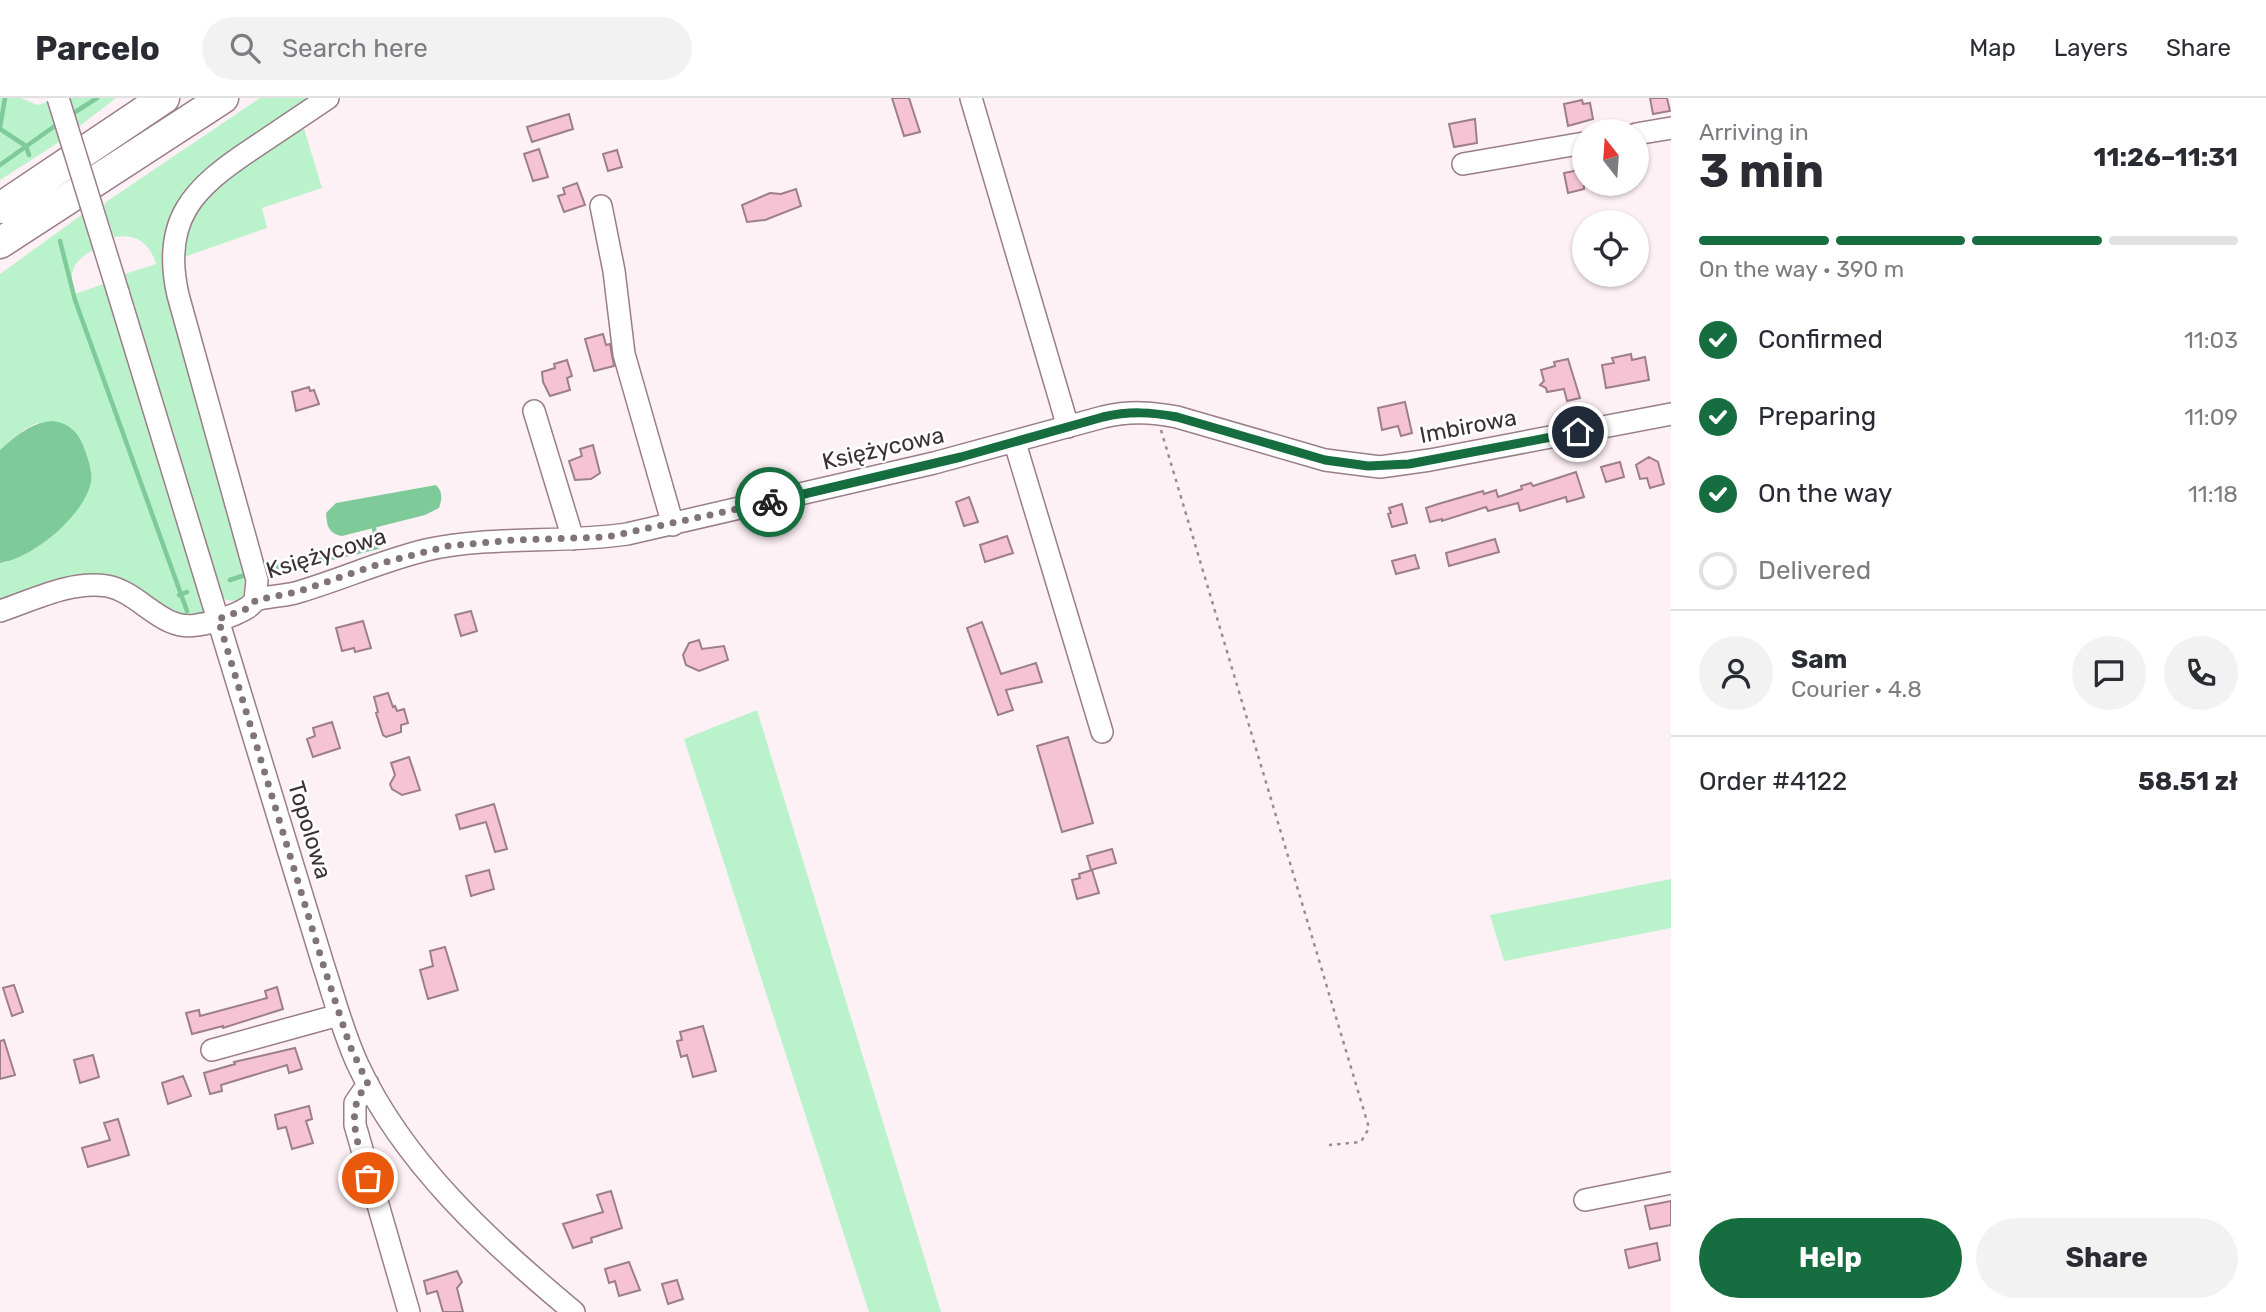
<!DOCTYPE html>
<meta charset="utf-8">
<style>
:root{--surface:#fff;--page:#f2f2f3;--text:#2b2b33;--muted:#7c7c81;--line:#e1e1e2;--accent:#166d3f}
body{margin:0;font-family:Rubik,sans-serif;background:var(--page);color:var(--text);height:100vh;display:flex;flex-direction:column;font-size:26px;white-space:nowrap}
*{box-sizing:border-box;margin:0}
p{font-size:23px;color:var(--muted)}
.icon{flex:none;width:38px;height:38px;fill:none;stroke:currentColor;stroke-width:2;stroke-linecap:round;stroke-linejoin:round}
.map{position:relative;flex:1;overflow:hidden}
.side{display:flex;flex-direction:column;background:var(--surface);width:595px}
.side>*{flex:none}
.needle{width:46px;rotate:343deg}
.tools{position:absolute;left:1572px;top:21px;display:grid;gap:14px}
.tools a{display:grid;place-items:center;width:77px;height:77px;border-radius:50%;background:var(--surface);box-shadow:0 2px 5px #0004;font-size:35px}
.pin{position:absolute;display:grid;place-items:center;width:60px;height:60px;color:#fff;margin:-30px;border:4px solid #fff;border-radius:50%;box-shadow:0 2px 7px #0007}
.courier{position:absolute;display:grid;place-items:center;width:70px;height:70px;margin:-35px;border:5px solid #166d3f;border-radius:50%;background:#fff;color:#222;box-shadow:0 2px 9px #0007}
.overview em{font-style:normal;font-weight:700}
.overview div{display:flex;flex-direction:column-reverse}
.overview{display:flex;align-items:center;justify-content:space-between;height:119px;padding:0 28px}
h1{font-size:46px;font-weight:700;line-height:52px}
.bar{display:grid;grid-template-columns:repeat(4,1fr);gap:10px 7px;align-content:center;height:84px;padding:0 28px}
.bar i{height:9px;border-radius:5px;background:var(--line)}
.bar .selected{background:var(--accent)}
.bar p{grid-column:span 4}
.line{display:flex;align-items:center;gap:18px;padding:0 28px;border-top:2px solid var(--line)}
.line div{flex:1}
.round{display:grid;place-items:center;flex:none;width:74px;height:74px;border-radius:37px;background:var(--page)}
ol{padding:0 28px;list-style:none}
li{display:flex;align-items:center;gap:21px;height:77px}
li p{margin-inline-start:auto}
li .icon{padding:7px;border-radius:50%;background:var(--accent);color:#fff;stroke-width:4}
li:last-child{color:var(--muted)}
li i{width:38px;height:38px;border:4px solid var(--line);border-radius:50%}
.action{display:flex;gap:14px;margin-top:auto;padding:14px 28px}
.action a{flex:1;height:80px;border-radius:42px;background:var(--accent);color:#fff;font-size:28px;font-weight:700;line-height:80px;text-align:center}
.action a+a{background:var(--page);color:var(--text)}
header{display:flex;align-items:center;gap:42px;box-sizing:border-box;height:98px;padding:0 35px;background:var(--surface);border-bottom:2px solid var(--line)}
header strong{font-size:33px}
nav{display:flex;gap:38px;margin-inline-start:auto;font-size:24px}
.search{width:490px;height:63px;background:var(--page);display:flex;align-items:center;gap:18px;box-sizing:border-box;padding:0 24px;border-radius:38px;color:var(--muted);font-size:26px}
main{display:flex;flex:1;min-height:0}
.map>svg:first-child{display:block}
</style>
<header>
<strong>Parcelo</strong>
<div class="search"><svg class="icon" aria-label="search" viewBox="0 0 24 24"><circle cx="10" cy="10" r="6"/><path d="M15 15l6 6"/></svg>Search here</div>
<nav><a>Map</a><a>Layers</a><a>Share</a></nav>
</header>
<main>
<div class="map">
<svg width="1671" height="1214" viewBox="0 0 1671 1214">
<rect width="100%" height="100%" fill="#fef1f5"/>
<path fill="#baf2cb" d="M0,0H21L37,7L60,0H116L59,44L0,82Z
M260,0H314L197,79L175,109L168,127L164,143L166,185L245,475L243,502L231,503L222,500L125,176L156,166C150,145 136,135 114,139L104,108L106,104Z
M303,27L322,90L262,110L267,130L181,160L189,125L203,98Z
M83,116L95,151C74,162 67,174 75,196L106,185L205,510L200,517L181,521L135,492L0,506V465L8,464L91,384V372L86,355L37,325L25,331L0,352V176Z
M757,612L941,1214H869L684,641Z
M1671,781V830L1504,863L1490,817Z"/>
<path fill="#7fca99" d="M51,323C66,324 77,332 83,347C87,358 93,372 91,384C84,418 33,460 0,465V352C16,338 29,326 51,323Z
M436,387C443,394 442,401 439,410L425,417L342,438C328,435 327,428 326,415L336,405Z"/>
<g fill="none" stroke-linecap="round" stroke-linejoin="round">
<path stroke="#7fca99" stroke-width="4.5" d="M69,18L97,0
M0,29L5,0
M0,31L26,48L29,57
M0,67L59,25
M60,143L75,202L187,513
M269,470L336,459L377,449L374,430
M230,482L242,478
M179,497L187,494"/>
</g>
<path fill="#f6c3d4" stroke="#9c7f88" stroke-width="2" d="M892,0H909L920,34L904,38Z
M1650,0H1667L1670,13L1653,16Z
M1582,2L1583,6L1590,5L1593,21L1568,28L1564,6Z
M569,16L573,31L532,44L527,29Z
M1475,21L1477,45L1454,49L1449,26Z
M539,51L548,79L533,83L524,56Z
M617,52L622,69L608,73L603,56Z
M1584,71V91L1568,95L1564,75Z
M577,85L585,107L564,114L558,98L565,96L563,90Z
M796,91L801,108L765,122L747,124L742,107L770,95L781,96Z
M603,236L606,247L610,246L614,268L594,273L585,241Z
M1631,256L1632,262L1645,259L1649,282L1606,290L1602,267L1614,265L1612,260Z
M1568,261L1580,300L1567,303L1564,291L1547,294L1546,290L1540,287L1544,283L1541,272L1555,268L1554,264Z
M567,262L572,278L567,280L570,292L550,298L543,284L542,274L555,270L554,266Z
M309,289L310,293L314,292L319,306L296,313L292,294Z
M1405,304L1412,335L1401,338L1398,328L1382,332L1378,310Z
M593,347L600,375L591,381L575,382L569,363L582,358L580,351Z
M1649,359L1658,364L1664,386L1650,390L1647,380L1640,381L1636,367Z
M1620,364L1624,379L1606,384L1601,369Z
M1576,374L1584,399L1567,404L1566,399L1520,413L1518,405L1488,413L1486,409L1442,423V421L1430,424L1426,410L1438,406L1483,393L1484,396L1496,392L1498,399L1522,391L1521,388L1531,385L1533,388Z
M969,399L978,424L964,428L956,404Z
M1402,406L1407,425L1392,429L1388,416L1391,415L1389,410Z
M1007,438L1013,455L985,464L980,447Z
M1495,441L1499,454L1449,468L1446,455Z
M1415,457L1419,470L1396,476L1392,463Z
M471,513L477,533L461,538L455,517Z
M363,523L371,550L355,554L354,550L342,553L336,530Z
M982,524L1001,576L1036,565L1042,584L1006,592L1013,612L998,617L967,530Z
M699,542L702,551L724,548L728,562L699,573L686,567L683,557L689,545Z
M388,595L393,609L395,608L397,613L404,611L408,625L401,627V634L386,639L383,637L376,615L378,614L374,599Z
M332,624L340,650L313,659L307,641L315,638L313,630Z
M1068,639L1093,725L1062,734L1037,648Z
M409,659L420,692L402,697L392,691L390,686L395,677L391,665Z
M494,706L507,751L495,754L486,724L460,731L456,717Z
M1112,751L1116,765L1091,772L1087,758Z
M489,772L494,791L471,798L466,778Z
M1092,772L1099,795L1077,801L1072,782L1080,780L1079,776Z
M445,849L458,892L428,901L420,872L433,868L430,853Z
M14,887L23,914L12,918L3,890Z
M277,889L283,911L223,930V928L192,936L186,915L199,912L200,918L267,900L265,893Z
M703,928L716,973L693,979L687,957L681,959L677,943L682,942L680,934Z
M4,942L15,977L0,981V943Z
M295,950L302,971L289,975L287,967L221,987L222,993L210,996L204,975L235,966L234,964Z
M93,957L99,979L80,985L74,962Z
M183,978L191,998L168,1006L162,985Z
M309,1008L312,1021L306,1023L313,1045L292,1051L286,1029L278,1031L275,1017Z
M118,1021L129,1057L88,1069L82,1050L110,1042L104,1025Z
M611,1093L622,1130L591,1140L592,1144L573,1150L563,1126L603,1114L597,1097Z
M1671,1103V1127L1650,1131L1645,1108Z
M1657,1145L1660,1162L1629,1170L1625,1152Z
M629,1164L640,1192L619,1198L615,1183L609,1185L605,1171Z
M457,1173L462,1184L457,1190L463,1214H443L437,1193L427,1196L424,1183Z
M677,1182L683,1201L668,1206L662,1186Z"/>
<g fill="none" stroke-linecap="round" stroke-linejoin="round">
<defs>
<path id="minor" d="M971,0L1068,329
M1636,36L1671,30
M1463,66L1584,45
M601,108L614,173L624,256L673,427
M118,194L323,866C334,899 343,935 358,967C404,1066 491,1145 574,1214
M534,313L573,441
M1015,345L1102,634
M255,502L257,482L178,197C161,122 193,90 252,51C277,34 303,17 328,0
M0,513C33,502 72,482 107,488C140,494 162,534 197,527C212,525 234,518 247,510C252,507 254,502 259,501C271,498 283,498 295,495C340,482 381,463 426,452C492,437 561,446 627,436L934,365L1103,319C1129,313 1151,314 1177,319L1325,362L1380,369L1430,362L1671,316
M212,952L339,917
M368,986L355,1005V1027L409,1214
M1585,1102L1671,1085"/>
<path id="highway" d="M0,110L164,0
M0,145L223,0"/>
</defs>
<use href="#minor" stroke="#9a7e87" stroke-width="24"/>
<use href="#highway" stroke="#9a7e87" stroke-width="33"/>
<path stroke="#9a8d91" stroke-width="2.5" stroke-dasharray="3.5 5" stroke-linecap="butt" d="M1161,332L1369,1030L1361,1044L1329,1047"/>
<use href="#minor" stroke="#fff" stroke-width="21"/>
<use href="#highway" stroke="#fff" stroke-width="30"/>
<defs>
<path id="minor-bridge" d="M58,0L118,194"/>
</defs>
<use href="#minor-bridge" stroke="#9a7e87" stroke-width="24" stroke-linecap="butt"/>
<use href="#minor-bridge" stroke="#fff" stroke-width="21"/>
</g>
<g fill="none" stroke-linecap="round" stroke-linejoin="round">
<path stroke="#807478" stroke-width="7" stroke-dasharray="0 12.6" d="M368,1080C360,1050 342,1012 368,986L350,948L323,866L218,521L249,510L256,502L297,494L382,465L448,448L514,442L607,439L770,404"/>
<path stroke="#166d3f" stroke-width="9" d="M770,404L961,359L1103,319C1129,313 1151,314 1177,319L1325,362L1368,368L1409,366L1578,334"/>
</g>
<g text-anchor="middle" dominant-baseline="central" stroke-width="5" stroke-linejoin="round" paint-order="stroke">
<g font-size="23" fill="#3c3034" stroke="#fff">
<text transform="translate(1468 328) rotate(-11)">Imbirowa</text>
<text transform="translate(883 350) rotate(-13)">Księżycowa</text>
<text transform="translate(326 455) rotate(-17)">Księżycowa</text>
<text transform="translate(310 732) rotate(73)">Topolowa</text>
</g>
</g>
</svg>
<div class="tools">
<a><svg class="needle" viewBox="-14 -14 28 28"><path d="M0-13l5 13h-10z" fill="#e53935"/><path d="M0 13l5-13h-10z" fill="#7c7c81"/></svg></a>
<a><svg class="icon" aria-label="locate" viewBox="0 0 24 24"><circle cx="12" cy="12" r="6"/><path d="M12 2v4M12 18v4M2 12h4M18 12h4"/></svg></a>
</div>
<div class="pin" style="left:368px;top:1080px;background:#ea580c"><svg class="icon" aria-label="bag" viewBox="0 0 24 24"><path d="M5 8h14l-1 12H6zM9 8a3 3 0 0 1 6 0"/></svg></div>
<div class="pin" style="left:1578px;top:334px;background:#1f2937"><svg class="icon" aria-label="home" viewBox="0 0 24 24"><path d="M3 11l9-7 9 7M6 9v11h12V9"/></svg></div>
<div class="courier" style="left:770px;top:404px"><svg class="icon" aria-label="bike" viewBox="0 0 24 24"><circle cx="6" cy="16" r="4"/><circle cx="18" cy="16" r="4"/><path d="M6 16l4-8h5l3 8M10 8l3 8H6M13 5h3"/></svg></div>
</div>
<section class="side">
<div class="overview"><div><h1>3 min</h1><p>Arriving in</p></div><em>11:26–11:31</em></div>
<div class="bar"><i class="selected"></i><i class="selected"></i><i class="selected"></i><i></i><p>On the way · 390 m</p></div>
<ol>
<li><svg class="icon" aria-label="check" viewBox="0 0 24 24"><path d="M5 12l5 5 9-10"/></svg>Confirmed<p>11:03</p></li>
<li><svg class="icon" aria-label="check" viewBox="0 0 24 24"><path d="M5 12l5 5 9-10"/></svg>Preparing<p>11:09</p></li>
<li><svg class="icon" aria-label="check" viewBox="0 0 24 24"><path d="M5 12l5 5 9-10"/></svg>On the way<p>11:18</p></li>
<li><i></i>Delivered</li>
</ol>
<div class="line" style="height:126px"><a class="round"><svg class="icon" aria-label="person" viewBox="0 0 24 24"><circle cx="12" cy="8" r="4"/><path d="M4 21q1-7 8-7t8 7"/></svg></a><div><b>Sam</b><p>Courier · 4.8</p></div><a class="round"><svg class="icon" aria-label="chat" viewBox="0 0 24 24"><path d="M4 5h16v11H9l-5 4z"/></svg></a><a class="round"><svg class="icon" aria-label="phone" viewBox="0 0 24 24"><path d="M5 4h4l2 5-3 2q2 4 5 5l2-3 5 2v4C11 20 4 13 5 4z"/></svg></a></div>
<div class="line" style="height:91px"><div>Order #4122</div><b>58.51 zł</b></div>
<div class="action"><a>Help</a><a>Share</a></div>
</section>
</main>
